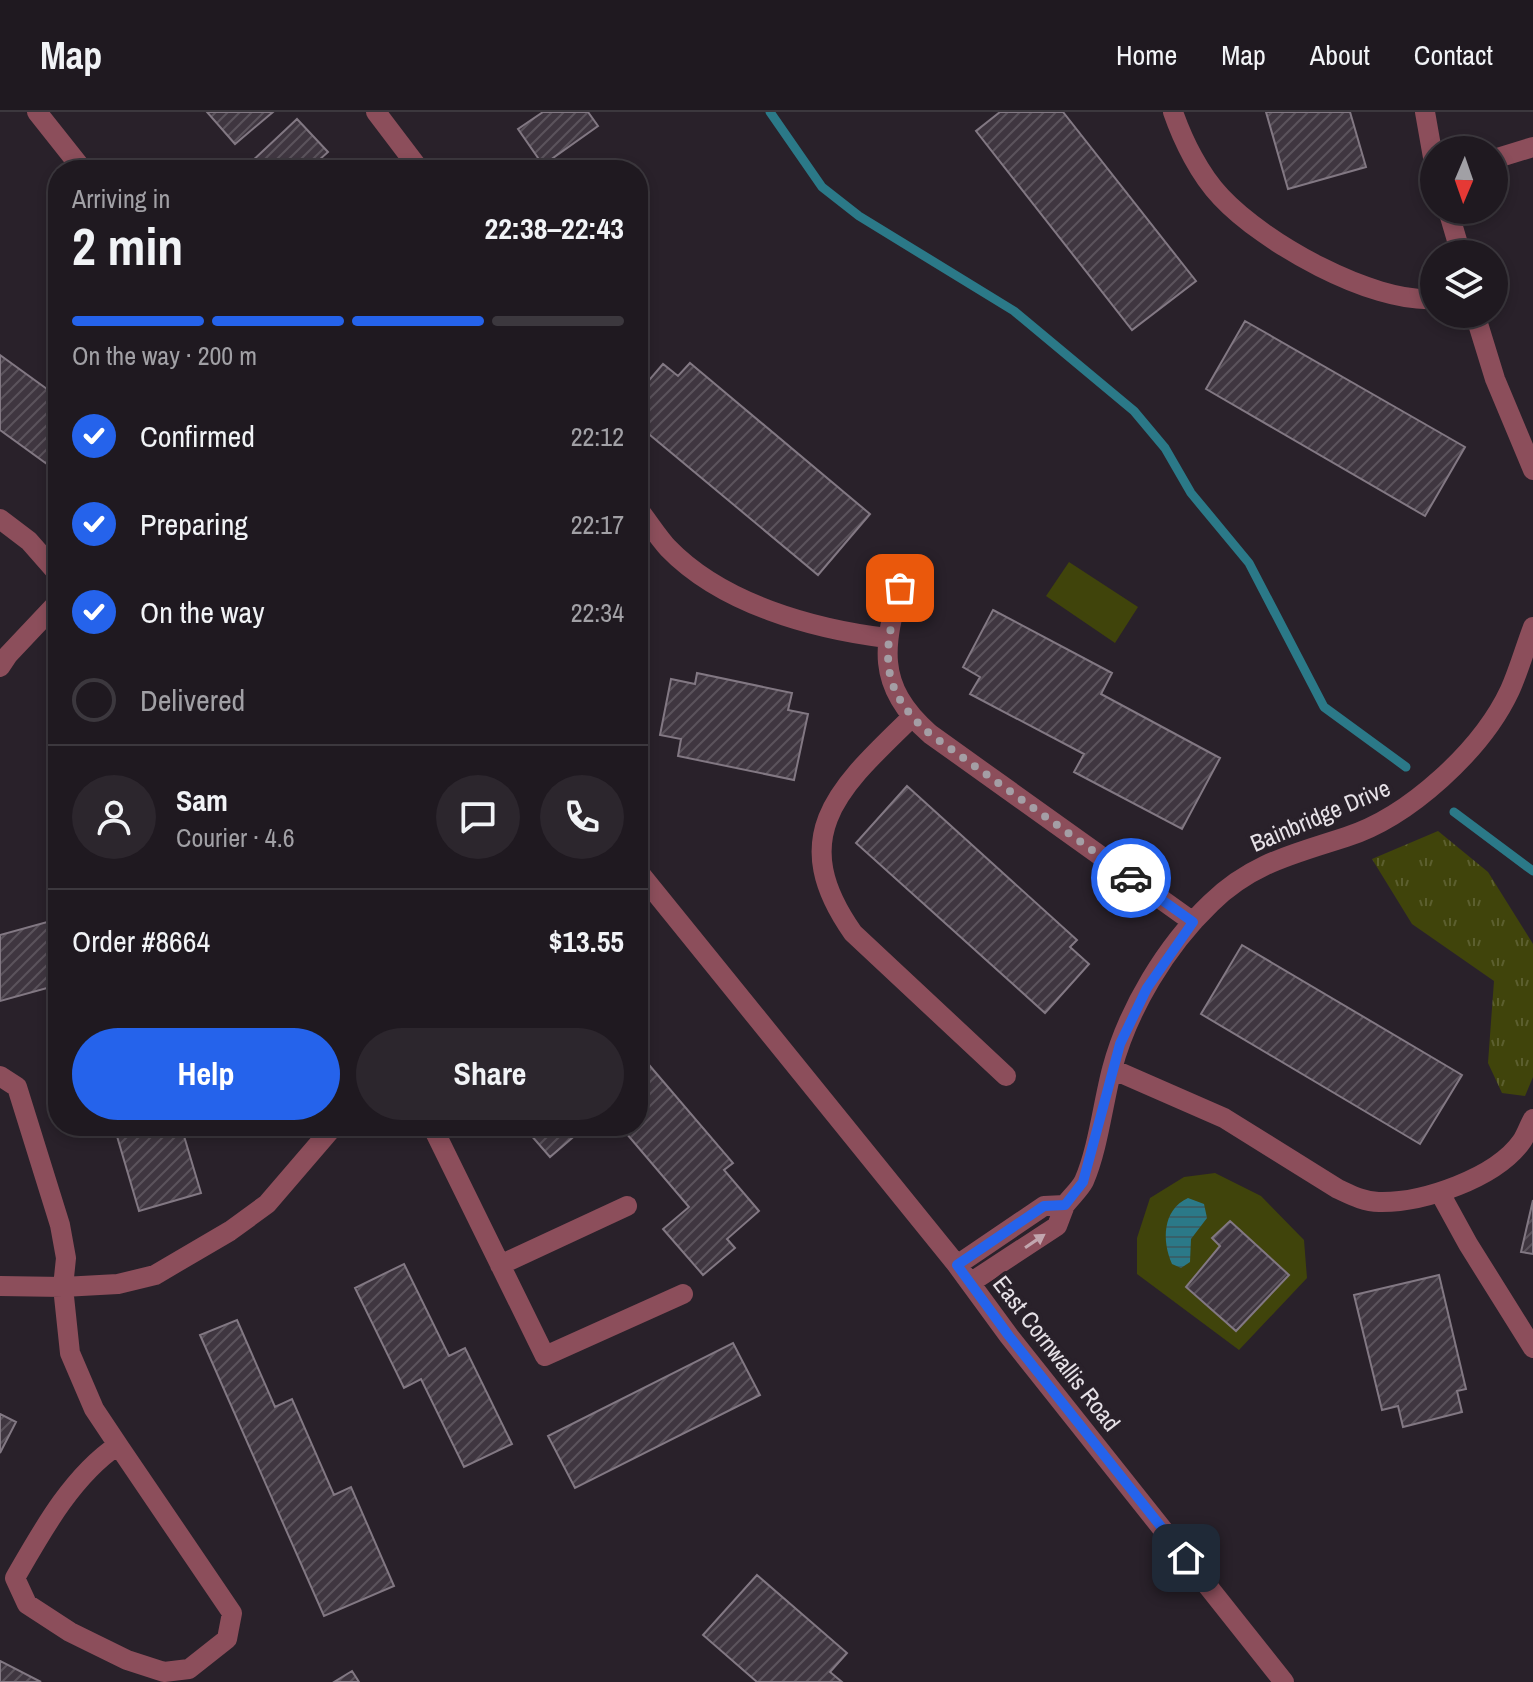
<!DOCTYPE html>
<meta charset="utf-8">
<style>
:root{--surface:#1f1920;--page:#2c262d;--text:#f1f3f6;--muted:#a1a0a5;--line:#3c383e;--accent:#2563eb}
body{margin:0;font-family:"Archivo Narrow",sans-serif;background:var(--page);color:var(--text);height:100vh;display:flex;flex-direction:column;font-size:30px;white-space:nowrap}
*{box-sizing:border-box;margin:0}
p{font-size:26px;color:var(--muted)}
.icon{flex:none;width:44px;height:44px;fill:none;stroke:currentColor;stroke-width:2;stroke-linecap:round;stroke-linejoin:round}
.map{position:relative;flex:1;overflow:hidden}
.panel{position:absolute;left:48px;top:48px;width:600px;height:976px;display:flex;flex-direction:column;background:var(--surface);border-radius:32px;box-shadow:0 4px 12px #0003,0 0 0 2px var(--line)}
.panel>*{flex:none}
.needle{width:52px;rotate:182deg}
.tools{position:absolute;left:1420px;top:24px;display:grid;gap:16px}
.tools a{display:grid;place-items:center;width:88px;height:88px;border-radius:50%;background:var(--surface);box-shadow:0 4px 12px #0003,0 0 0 2px var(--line);font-size:40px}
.pin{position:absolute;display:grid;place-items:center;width:68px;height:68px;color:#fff;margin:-34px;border-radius:16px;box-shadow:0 4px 12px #0006}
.courier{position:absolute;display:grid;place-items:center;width:80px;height:80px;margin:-40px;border:6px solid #2563eb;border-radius:50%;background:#fff;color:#222;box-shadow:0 2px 10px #0007}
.headline em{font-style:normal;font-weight:700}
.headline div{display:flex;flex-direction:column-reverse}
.headline{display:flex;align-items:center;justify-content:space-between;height:136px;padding:0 24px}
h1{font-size:52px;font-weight:700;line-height:60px}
.bar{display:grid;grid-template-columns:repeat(4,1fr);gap:12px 8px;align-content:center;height:96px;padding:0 24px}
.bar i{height:10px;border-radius:6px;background:var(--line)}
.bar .current{background:var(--accent)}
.bar p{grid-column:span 4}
.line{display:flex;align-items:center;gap:20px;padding:0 24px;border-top:2px solid var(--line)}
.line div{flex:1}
.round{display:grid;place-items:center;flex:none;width:84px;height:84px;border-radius:42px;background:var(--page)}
ol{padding:0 24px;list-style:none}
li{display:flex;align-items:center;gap:24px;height:88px}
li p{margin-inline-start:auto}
li .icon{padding:8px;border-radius:50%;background:var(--accent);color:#fff;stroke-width:4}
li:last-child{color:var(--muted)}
li i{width:44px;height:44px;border:4px solid var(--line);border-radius:50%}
.cta{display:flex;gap:16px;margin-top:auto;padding:16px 24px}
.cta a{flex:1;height:92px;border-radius:48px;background:var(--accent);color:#fff;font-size:32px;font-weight:700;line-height:92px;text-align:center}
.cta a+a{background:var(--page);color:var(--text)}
header{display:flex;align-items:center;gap:48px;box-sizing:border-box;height:112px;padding:0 40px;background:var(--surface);border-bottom:2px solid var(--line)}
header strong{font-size:38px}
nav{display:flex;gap:44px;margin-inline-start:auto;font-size:28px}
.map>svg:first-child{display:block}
</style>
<header>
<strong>Map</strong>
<nav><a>Home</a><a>Map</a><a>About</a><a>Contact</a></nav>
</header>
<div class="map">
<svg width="1533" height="1570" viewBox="0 0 1533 1570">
<defs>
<pattern id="grass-tufts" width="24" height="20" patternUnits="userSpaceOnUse" patternTransform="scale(2)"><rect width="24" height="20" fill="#40440b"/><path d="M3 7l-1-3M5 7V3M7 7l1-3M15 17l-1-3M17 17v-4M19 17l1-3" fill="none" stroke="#5c5f2f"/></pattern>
<pattern id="water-rules" width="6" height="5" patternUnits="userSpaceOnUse" patternTransform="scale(2)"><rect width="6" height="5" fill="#2b7988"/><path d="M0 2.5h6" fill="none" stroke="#37616a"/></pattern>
<pattern id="building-hatch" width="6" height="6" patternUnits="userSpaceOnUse" patternTransform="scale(2)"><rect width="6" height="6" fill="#3f3640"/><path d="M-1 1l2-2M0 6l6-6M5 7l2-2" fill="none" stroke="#5b535c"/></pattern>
</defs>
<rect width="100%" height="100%" fill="#29212a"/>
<path fill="url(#grass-tufts)" d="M1438,719L1488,760L1533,832V965L1525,984L1502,981L1488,951L1494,869L1412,812L1372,747Z"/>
<path fill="#40440b" d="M1069,450L1138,495L1115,531L1046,484Z
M1215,1061L1261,1084L1304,1128L1307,1166L1239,1238L1137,1162V1126L1150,1086L1184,1065Z"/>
<path fill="url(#water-rules)" d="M1188,1086L1204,1092L1207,1106L1191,1127L1190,1150L1181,1156L1172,1152C1162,1129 1162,1098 1188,1086Z"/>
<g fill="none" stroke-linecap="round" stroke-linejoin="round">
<path stroke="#2b7988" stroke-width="9" d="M770,0L822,75L859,104L1014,199L1134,299L1165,336L1191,381L1249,451L1324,595L1406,655
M1454,700L1533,759"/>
</g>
<path fill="url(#building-hatch)" stroke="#827883" stroke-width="2" d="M207,0H273L235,32Z
M543,0H588L598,14L543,53L518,17Z
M1000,0H1063L1196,169L1132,218L976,19Z
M1266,0H1350L1366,55L1288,77Z
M297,7L328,40L308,58H255L249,52Z
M1245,209L1465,335L1425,404L1206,277Z
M0,243L58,285V360L0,318Z
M690,251L870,402L818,463L638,313L645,302L638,297V281L663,252L678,264Z
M993,498L1112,561L1101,582L1220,646L1182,717L1074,660L1084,642L970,582L980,565L963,555Z
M697,561L792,581L788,598L808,602L794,668L678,644L681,627L660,623L671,567L695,572Z
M907,674L1077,828L1070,835L1089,852L1045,901L856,731Z
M58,807V873L0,889V823Z
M1242,833L1462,963L1420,1032L1201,902Z
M638,940L733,1051L724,1058L759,1099L727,1127L735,1136L703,1163L663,1117L689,1095L620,1014H638Z
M114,1014H181L201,1081L139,1099Z
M523,1014H586L550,1045Z
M1533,1088V1142L1521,1140Z
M1230,1109L1289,1163L1236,1219L1186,1175L1220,1134L1212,1126Z
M404,1152L449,1244L465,1236L512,1332L464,1355L421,1267L404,1276L355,1176Z
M1439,1163L1466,1277L1457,1279L1462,1300L1403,1315L1398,1294L1382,1298L1354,1183Z
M237,1208L275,1295L292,1287L334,1383L351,1375L394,1474L324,1504L200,1223Z
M733,1231L760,1283L575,1376L548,1324Z
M0,1302L16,1310L0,1341Z
M757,1463L847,1541L830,1560L842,1570H757L703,1523Z
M0,1549L41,1570H0Z
M352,1559L359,1570H334Z"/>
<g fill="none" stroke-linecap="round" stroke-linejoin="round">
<path stroke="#8c4e5b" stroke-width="20" d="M37,0L83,58
M376,0L420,58
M1173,0C1183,29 1200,63 1221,85C1264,131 1371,191 1434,187
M1425,0L1434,51
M1494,47L1533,35
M1448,98L1461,142
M1475,202L1495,267L1533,358
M638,397C648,409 657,424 668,436C722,492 813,517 887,526
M0,407L29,429L58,462
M906,452C888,522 867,567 930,622L1193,810
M0,555L8,543L58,490
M911,606C840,675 784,723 853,821L1006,964
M638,759L957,1153L1009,1224L1284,1570
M1112,957L1224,1006L1338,1077C1351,1083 1364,1090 1379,1090C1423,1091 1496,1066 1522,1029C1526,1023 1529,1014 1533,1007
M0,964L17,975L60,1113L66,1146L63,1175L70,1241L94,1297L118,1333
M432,1014L545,1244L683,1182
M1440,1081L1468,1132L1533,1236
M1065,1093C1071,1085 1080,1077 1084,1069C1098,1037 1103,991 1112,957C1128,897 1166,834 1211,791C1252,751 1294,742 1346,725C1409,705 1482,638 1510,578C1519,558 1525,536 1533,515
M500,1153L627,1094
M957,1153L1044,1094L1065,1093L1057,1114L970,1171
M0,1174L63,1175L118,1172L155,1163L230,1119L267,1092L334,1014
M118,1333L232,1501L227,1527L189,1557L164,1560L127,1548L70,1520L27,1492L15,1466C42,1419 72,1364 118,1333Z"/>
</g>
<defs><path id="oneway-solid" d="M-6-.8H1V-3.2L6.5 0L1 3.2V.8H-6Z" transform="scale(2)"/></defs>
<use fill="#c2a6af" href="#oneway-solid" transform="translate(1035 1129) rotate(-34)"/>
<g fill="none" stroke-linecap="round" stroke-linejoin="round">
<path stroke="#a49ea5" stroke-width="8" stroke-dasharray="0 14.4" d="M900,476C884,539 876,575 930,622L1131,766"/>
<path stroke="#2563eb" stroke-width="10" d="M1131,766L1193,810L1147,876L1120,932L1083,1070L1065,1093L1044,1094L957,1153L1009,1224L1186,1446"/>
</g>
<g text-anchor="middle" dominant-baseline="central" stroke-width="8" stroke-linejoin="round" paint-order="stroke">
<g font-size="24" fill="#e6e1e7" stroke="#29212a">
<text transform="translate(1320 703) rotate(-23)">Bainbridge Drive</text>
<text transform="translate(1057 1241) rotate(52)">East Cornwallis Road</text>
</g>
</g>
</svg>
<div class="tools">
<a><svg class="needle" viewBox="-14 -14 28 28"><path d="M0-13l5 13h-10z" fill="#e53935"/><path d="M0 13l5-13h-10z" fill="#a1a0a5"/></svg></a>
<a><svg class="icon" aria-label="layers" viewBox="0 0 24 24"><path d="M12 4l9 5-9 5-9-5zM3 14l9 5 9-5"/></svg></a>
</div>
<div class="pin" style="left:900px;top:476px;background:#ea580c"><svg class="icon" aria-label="bag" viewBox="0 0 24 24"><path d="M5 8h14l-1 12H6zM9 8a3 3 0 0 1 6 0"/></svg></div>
<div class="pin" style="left:1186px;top:1446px;background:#1f2937"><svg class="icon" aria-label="home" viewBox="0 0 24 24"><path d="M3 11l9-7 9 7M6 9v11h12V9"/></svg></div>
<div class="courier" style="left:1131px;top:766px"><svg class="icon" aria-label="car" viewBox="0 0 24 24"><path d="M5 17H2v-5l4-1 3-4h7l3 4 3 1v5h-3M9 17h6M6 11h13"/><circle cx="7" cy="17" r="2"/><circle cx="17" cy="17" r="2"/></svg></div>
<section class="panel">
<div class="headline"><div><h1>2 min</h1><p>Arriving in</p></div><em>22:38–22:43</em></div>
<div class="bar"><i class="current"></i><i class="current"></i><i class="current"></i><i></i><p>On the way · 200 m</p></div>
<ol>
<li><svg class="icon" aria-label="check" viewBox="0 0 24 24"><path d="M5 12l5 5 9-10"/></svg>Confirmed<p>22:12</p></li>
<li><svg class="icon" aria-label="check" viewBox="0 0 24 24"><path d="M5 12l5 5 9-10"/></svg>Preparing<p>22:17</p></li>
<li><svg class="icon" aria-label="check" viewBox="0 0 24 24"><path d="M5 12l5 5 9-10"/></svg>On the way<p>22:34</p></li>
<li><i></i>Delivered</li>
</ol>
<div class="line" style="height:144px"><a class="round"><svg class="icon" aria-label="person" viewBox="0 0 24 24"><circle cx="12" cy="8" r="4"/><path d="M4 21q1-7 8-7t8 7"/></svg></a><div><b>Sam</b><p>Courier · 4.6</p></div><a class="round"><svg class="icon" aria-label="chat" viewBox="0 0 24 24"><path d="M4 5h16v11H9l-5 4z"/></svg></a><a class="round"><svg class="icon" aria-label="phone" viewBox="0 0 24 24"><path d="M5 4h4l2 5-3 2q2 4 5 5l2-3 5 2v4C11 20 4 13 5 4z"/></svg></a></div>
<div class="line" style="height:104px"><div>Order #8664</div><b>$13.55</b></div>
<div class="cta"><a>Help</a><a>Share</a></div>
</section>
</div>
